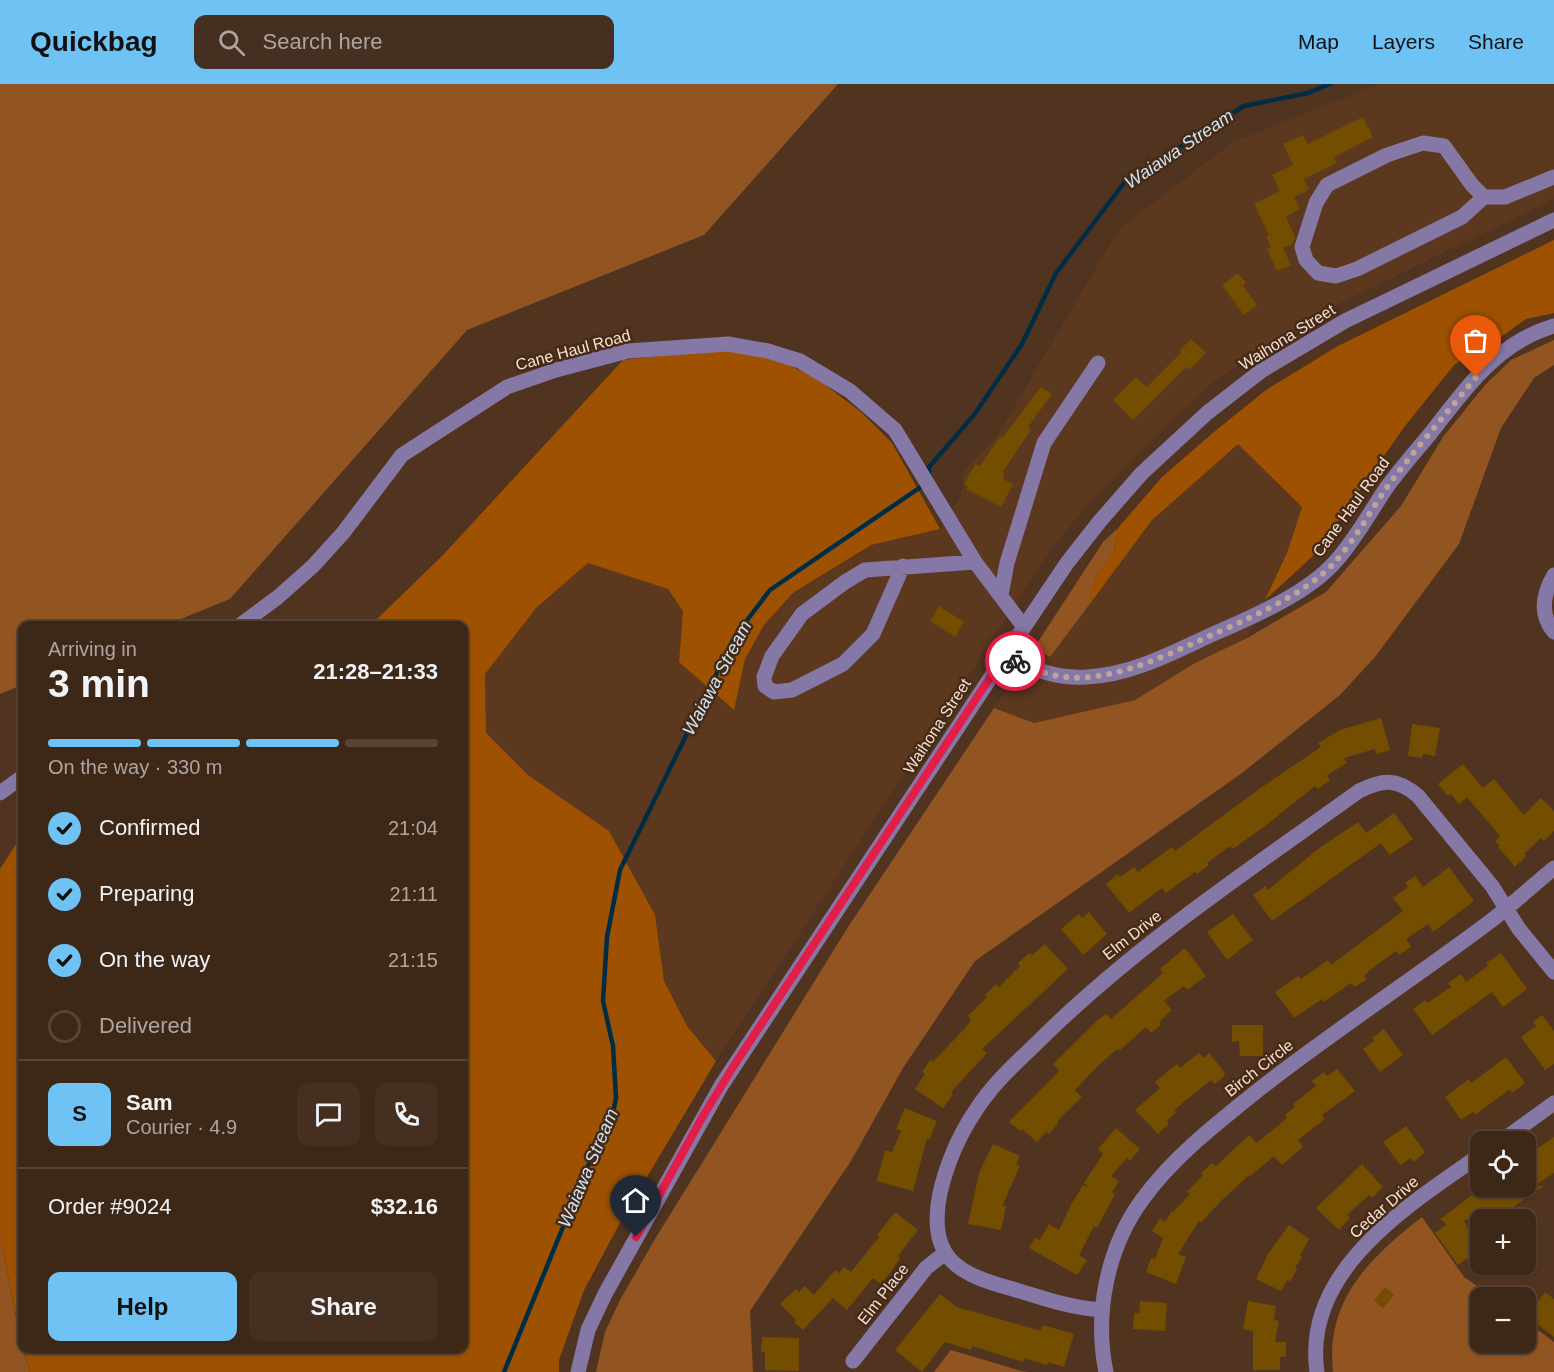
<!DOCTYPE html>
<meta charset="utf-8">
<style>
:root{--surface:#3d2717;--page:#442f20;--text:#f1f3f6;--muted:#ada5a1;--line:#564436;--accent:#6fc2f4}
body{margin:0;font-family:Arial,sans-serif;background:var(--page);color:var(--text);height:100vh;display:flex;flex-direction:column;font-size:22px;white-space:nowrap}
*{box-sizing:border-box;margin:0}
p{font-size:20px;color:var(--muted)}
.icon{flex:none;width:33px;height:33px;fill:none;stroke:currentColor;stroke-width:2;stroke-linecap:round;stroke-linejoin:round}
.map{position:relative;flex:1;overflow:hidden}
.sheet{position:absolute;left:18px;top:537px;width:450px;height:732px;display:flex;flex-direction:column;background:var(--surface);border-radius:12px;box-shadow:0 2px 4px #0004,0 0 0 2px var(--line)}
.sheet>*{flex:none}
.tools{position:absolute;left:1470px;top:1047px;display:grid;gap:12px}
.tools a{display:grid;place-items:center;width:66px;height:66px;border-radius:12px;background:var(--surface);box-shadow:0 2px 4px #0004,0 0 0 2px var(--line);font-size:30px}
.pin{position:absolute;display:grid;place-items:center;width:51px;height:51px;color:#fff;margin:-62px -26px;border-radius:50% 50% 50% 0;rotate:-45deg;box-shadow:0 0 6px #0007}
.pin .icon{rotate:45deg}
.courier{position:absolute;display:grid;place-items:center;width:60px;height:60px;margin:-30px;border:4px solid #e11d48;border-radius:50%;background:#fff;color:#222;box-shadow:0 2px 8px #0007}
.summary em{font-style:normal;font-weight:800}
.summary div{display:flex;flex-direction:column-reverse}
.summary{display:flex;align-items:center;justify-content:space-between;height:102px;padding:0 30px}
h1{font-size:39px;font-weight:800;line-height:45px}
.bar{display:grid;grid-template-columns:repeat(4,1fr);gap:9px 6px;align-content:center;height:72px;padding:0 30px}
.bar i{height:8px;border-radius:4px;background:var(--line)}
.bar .active{background:var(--accent)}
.bar p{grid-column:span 4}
.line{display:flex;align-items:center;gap:15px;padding:0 30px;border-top:2px solid var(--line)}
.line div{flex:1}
.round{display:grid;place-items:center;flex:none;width:63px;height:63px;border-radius:12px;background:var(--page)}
ol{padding:0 30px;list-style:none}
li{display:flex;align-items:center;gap:18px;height:66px}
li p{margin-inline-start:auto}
li .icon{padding:6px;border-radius:50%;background:var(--accent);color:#111;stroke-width:4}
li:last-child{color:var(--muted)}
li i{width:33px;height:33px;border:3px solid var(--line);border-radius:50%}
.primary-button{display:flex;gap:12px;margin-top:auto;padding:12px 30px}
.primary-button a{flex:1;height:69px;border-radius:12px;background:var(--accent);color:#111;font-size:24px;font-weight:800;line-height:69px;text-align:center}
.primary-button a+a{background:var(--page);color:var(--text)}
header{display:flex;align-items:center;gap:36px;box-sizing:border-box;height:84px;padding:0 30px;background:var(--accent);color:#111}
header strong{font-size:28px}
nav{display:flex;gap:33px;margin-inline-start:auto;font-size:21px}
.search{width:420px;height:54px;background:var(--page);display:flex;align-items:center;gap:15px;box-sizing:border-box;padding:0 21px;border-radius:12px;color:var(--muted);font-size:22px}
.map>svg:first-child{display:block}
</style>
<header>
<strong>Quickbag</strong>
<div class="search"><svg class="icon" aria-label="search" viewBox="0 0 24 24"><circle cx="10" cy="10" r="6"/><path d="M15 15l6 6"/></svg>Search here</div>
<nav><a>Map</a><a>Layers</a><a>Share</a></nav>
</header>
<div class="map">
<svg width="1554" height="1288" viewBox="0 0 1554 1288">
<rect width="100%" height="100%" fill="#51341f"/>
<path fill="#5b381e" d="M1380,0H1554V115L1330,224L1266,263L1208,302L1096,411L1053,463L716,977L687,942L664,897L655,831L609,747L528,691L486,649L485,590L536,524L588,479L668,505L683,526L679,578L734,626L745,575L764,541L794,509L871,461L940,445L961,412L964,386L995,355L1119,145L1233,58Z
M1238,360L1302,423L1287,469L1247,554L1195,579L1135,616L1034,639L994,624L1034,564L1050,573L1152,436Z"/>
<path fill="#925420" d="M0,0H838L704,151L467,246L230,515L166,541L22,542V601L0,610Z
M1554,256V281L1534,294L1501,344L1459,460L1375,573L1340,611L1242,689L975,877L903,984L851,1077L750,1227L753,1288H596L605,1248L620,1216L655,1155L848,843L994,624L1034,639L1135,616L1195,579L1247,554L1326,508L1401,422L1443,353L1485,301L1511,276Z
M1118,444L1114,467L1096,492L1089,521L1050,573L1034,564L1103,458Z
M1422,1133L1464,1193L1493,1213L1480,1214V1258H1526V1237L1554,1258V1288H1333C1325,1217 1369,1174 1422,1133Z
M0,1152L22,1264L30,1288H0Z
M951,1266L1021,1287L1028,1288H934Z"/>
<path fill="#9e5201" d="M1554,156V229L1526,235L1494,258L1454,281L1405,342L1315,470L1265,516L1287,469L1302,423L1238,360L1152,436L1089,521L1096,492L1114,467L1118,444L1162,393L1214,348L1266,306L1338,262Z
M730,267L776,275L816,294L861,328L892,359L940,445L871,461L793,509L764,541L745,575L734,626L679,578L683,527L668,505L588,479L536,524L485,590L486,649L528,691L609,747L655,831L664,897L687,942L716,977L622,1135L584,1206L559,1276V1288H30L23,1265L464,1264V542L371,541L443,471L623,276L692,268Z
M22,751V1262L0,1152V785Z"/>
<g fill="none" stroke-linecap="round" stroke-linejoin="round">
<path stroke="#002d44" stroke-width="4.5" d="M929,394V383L974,331L1022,260L1056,189L1124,99L1244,22L1308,9L1330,0
M504,1288L587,1084L612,1034L616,1014L613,962L603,917L607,853L620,786L735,552L770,506L925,400"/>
</g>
<path fill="#734d00" d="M1363,33L1373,53L1334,73L1337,79L1304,95L1309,106L1294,113L1300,125L1286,133L1295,153L1293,160L1283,164L1291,181L1277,187L1267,165L1271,163L1266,152L1269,151L1254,120L1280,107L1272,91L1293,81L1283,60L1303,51L1308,60Z
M1238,189L1246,199L1243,202L1257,221L1244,231L1222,201Z
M1191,255L1206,269L1189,286L1186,283L1133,336L1113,316L1136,293L1147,303L1182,268L1180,266Z
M1041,303L1052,310L1028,343L1031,346L1002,389L1005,390L1003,395L1013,400L1001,423L966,405L968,402L964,400L975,380L980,382L1000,352L1002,354Z
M939,522L964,538L955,553L930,537Z
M1381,634L1390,666L1376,670L1375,665L1344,674L1347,679L1327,691L1330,696L1318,705L1315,702L1265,742L1233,765L1230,762L1207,779L1209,781L1197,790L1195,788L1166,809L1162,804L1129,829L1106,800L1118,790L1120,793L1134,783L1138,788L1172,763L1175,767L1262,703L1321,663L1318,659L1340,646Z
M1412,640L1440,644L1435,672L1423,670L1422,674L1408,672Z
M1463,680L1483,704L1494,695L1524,731L1541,714L1554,727V747L1544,757L1541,754L1524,770L1526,772L1515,783L1498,763L1500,762L1495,757L1500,752L1467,713L1459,720L1451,710L1448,712L1438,700Z
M1394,729L1413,755L1390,771L1381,759L1272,837L1253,811L1266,802L1268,806L1318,765L1358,738L1366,749Z
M1449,783L1474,817L1433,848L1428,840L1406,855L1411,863L1399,871L1396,867L1374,883L1364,892L1367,895L1355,903L1351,899L1324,918L1322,915L1294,934L1275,908L1298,892L1301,895L1328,876L1331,881L1403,827L1393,814L1408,803L1405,799L1415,792L1423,803Z
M1089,828L1107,850L1083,871L1061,845L1079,830L1082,834Z
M1233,830L1253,856L1227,876L1207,848Z
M1045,860L1068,885L982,965L987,969L951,1008L953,1010L943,1024L915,1005L925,990L922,988L930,976L933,978L966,943L971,936L968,932L987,913L985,911L996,900L999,903L1020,882L1018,879L1029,869L1032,871Z
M1185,864L1206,892L1187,906L1184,902L1164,917L1172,926L1159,938L1161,941L1151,949L1146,943L1119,967L1117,965L1100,980L1075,1006L1082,1013L1057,1037L1059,1038L1049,1050L1046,1048L1037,1058L1022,1045L1020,1047L1009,1038L1059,987L1053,980L1062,971L1100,934L1107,930L1111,935L1163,889L1160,885Z
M1501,869L1527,905L1503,923L1492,908L1432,951L1413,925L1425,916L1427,919L1451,903L1448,899L1461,890L1466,898L1488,882L1486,879Z
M1542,931L1554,947V980L1545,986L1521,953L1536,942L1533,938Z
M1232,941H1263V972H1240L1239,957L1232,958Z
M1384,945L1403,971L1380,988L1363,965L1374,957L1372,954Z
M1199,969L1204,974L1209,969L1225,989L1224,992L1215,1000L1211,996L1174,1026L1176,1028L1167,1037L1169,1040L1158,1050L1135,1026L1160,1004L1155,998L1177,980L1180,984Z
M1506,973L1525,999L1512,1009L1510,1005L1475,1031L1473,1028L1461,1036L1445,1013L1469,995L1471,999Z
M1337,985L1355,1007L1322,1031L1325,1035L1298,1056L1303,1063L1282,1081L1274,1072L1249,1093L1248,1092L1220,1118L1201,1139L1199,1137L1178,1170L1186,1173L1176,1200L1146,1188L1151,1174L1155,1175L1163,1154L1152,1147L1160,1134L1165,1138L1172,1127L1173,1128L1190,1110L1187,1108L1203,1091L1201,1089L1212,1079L1216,1082L1249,1051L1257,1059L1287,1034L1285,1031L1295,1023L1293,1020L1316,1002L1312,997L1324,988L1327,992Z
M905,1024L937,1037L929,1056L927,1054L913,1107L877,1097L885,1066L892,1068L901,1047L896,1045Z
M1406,1042L1425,1068L1414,1078L1411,1074L1400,1081L1383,1058Z
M1116,1044L1140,1065L1130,1077L1127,1074L1111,1092L1119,1097L1112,1108L1115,1110L1097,1144L1094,1142L1079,1171L1087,1176L1077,1191L1029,1164L1035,1154L1040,1156L1049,1140L1059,1146L1071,1121L1083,1101L1089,1104L1084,1099L1103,1070L1098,1065Z
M1554,1053V1089L1534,1102H1544L1494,1136H1463L1480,1160V1180L1473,1170L1458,1181L1435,1149L1446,1141L1442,1136H1439L1484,1102H1491L1495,1109L1501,1102H1526V1068L1536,1061L1538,1064Z
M993,1060L1020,1072L1016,1080L1020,1082L1002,1122H1006L1001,1146L968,1140L979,1089Z
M1362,1080L1383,1103L1372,1114L1369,1111L1347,1131L1350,1134L1339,1146L1316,1124Z
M895,1128L918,1146L898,1172L900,1174L892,1186L881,1200L873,1194L847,1226L833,1214L803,1246L794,1238L796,1236L780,1220L796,1205L799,1208L805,1202L814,1211L835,1186L839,1189L844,1183L851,1188L879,1153L877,1151Z
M1289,1141L1309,1155L1300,1172L1302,1173L1295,1184L1297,1185L1290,1198L1287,1196L1281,1207L1256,1195L1268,1170Z
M1385,1203L1394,1211L1383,1224L1374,1217Z
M1545,1208L1554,1215V1253L1527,1232Z
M940,1210L957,1223L1041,1247L1043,1241L1074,1250L1064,1283L1048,1278L1047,1281L1024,1274L1023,1278L972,1262L971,1266L945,1258L922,1288L895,1266Z
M1140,1217L1167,1219L1165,1247L1133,1245L1134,1229L1139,1230Z
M1248,1217L1276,1222L1274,1236L1279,1237L1275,1258H1286V1273H1280V1286H1253V1247L1243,1245Z
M762,1253L799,1254V1287L765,1286V1268H761Z"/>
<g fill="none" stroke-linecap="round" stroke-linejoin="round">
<path stroke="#8578a7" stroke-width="15" d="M1484,113L1462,133L1357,185L1336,192L1318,189L1306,176L1302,163L1316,119L1327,101L1387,71L1423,59L1444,62L1472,101L1484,113H1505L1554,93
M903,482L873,550L843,580L792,606L774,608L765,602L764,593L772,572L802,530L845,498L865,486L975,478
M1554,491C1543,510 1539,530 1554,548
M1001,511L1007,479L1044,359L1098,279
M239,542L278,513L313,482L343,449L402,371L507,303L556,286L628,267L728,260L768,267L800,277L850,307L895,346L975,478L1024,543
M1005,571C1032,585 1056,595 1087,593C1131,591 1172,569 1211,551C1250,534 1307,510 1335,478C1355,456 1370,428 1387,403C1400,385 1415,368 1430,350C1457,316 1485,275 1525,254C1534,249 1544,245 1554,242
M0,709L22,693
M1500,1058L1554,1019
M1101,1226C1071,1224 1042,1214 1013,1205C957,1190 927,1174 940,1109C947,1079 959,1051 976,1026C995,996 1022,974 1047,949C1142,857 1252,784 1359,707C1383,695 1397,694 1418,712L1492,802L1519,845L1554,888
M853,1277L926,1184L945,1169
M578,1288L588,1246L605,1210L721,1002L1024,543L1067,479L1100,437L1142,389L1207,329L1261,287L1345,237L1554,136
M1106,1288C1094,1230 1107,1164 1142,1116C1172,1074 1217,1039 1257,1007C1332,948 1412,896 1488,839C1511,822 1532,802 1554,784
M1317,1288C1302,1186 1409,1121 1480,1071"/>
</g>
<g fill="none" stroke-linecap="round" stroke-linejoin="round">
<path stroke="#bca596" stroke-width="6" stroke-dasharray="0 10.8" d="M1015,577C1038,589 1064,596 1090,593C1135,588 1173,568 1214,550C1252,533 1307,509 1335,478C1356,455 1371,425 1390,399C1417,363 1447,329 1476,293"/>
<path stroke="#e11d48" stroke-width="8" d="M636,1153L703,1032L733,983L1005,571L1015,577"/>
</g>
<g text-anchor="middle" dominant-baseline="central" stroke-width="5" stroke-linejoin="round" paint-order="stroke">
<g font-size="16" fill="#f5e2d6" stroke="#462a15">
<text transform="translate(1287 253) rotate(-32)">Waihona Street</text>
<text transform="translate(573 266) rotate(-15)">Cane Haul Road</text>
<text transform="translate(1351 423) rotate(-54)">Cane Haul Road</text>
<text transform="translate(937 642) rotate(-57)">Waihona Street</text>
<text transform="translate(1132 851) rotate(-38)">Elm Drive</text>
<text transform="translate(1259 984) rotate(-38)">Birch Circle</text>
<text transform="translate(1384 1123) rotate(-41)">Cedar Drive</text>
<text transform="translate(883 1210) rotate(-52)">Elm Place</text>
</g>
<g font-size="18" font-style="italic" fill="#cce7f9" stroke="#462a15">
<text transform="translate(1179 65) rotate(-34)">Waiawa Stream</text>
<text transform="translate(717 594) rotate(-62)">Waiawa Stream</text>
<text transform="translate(588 1084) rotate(-67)">Waiawa Stream</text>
</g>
</g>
</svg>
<div class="tools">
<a><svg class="icon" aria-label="locate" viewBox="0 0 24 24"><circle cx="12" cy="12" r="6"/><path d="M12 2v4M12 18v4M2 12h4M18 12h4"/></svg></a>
<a>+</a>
<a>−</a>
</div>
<div class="pin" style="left:1476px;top:293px;background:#ea580c"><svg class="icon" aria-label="bag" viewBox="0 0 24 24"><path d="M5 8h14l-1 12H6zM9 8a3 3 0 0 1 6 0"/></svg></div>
<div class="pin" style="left:636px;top:1153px;background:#1f2937"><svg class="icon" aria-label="home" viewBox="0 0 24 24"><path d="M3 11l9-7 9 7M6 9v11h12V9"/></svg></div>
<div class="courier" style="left:1015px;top:577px"><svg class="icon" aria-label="bike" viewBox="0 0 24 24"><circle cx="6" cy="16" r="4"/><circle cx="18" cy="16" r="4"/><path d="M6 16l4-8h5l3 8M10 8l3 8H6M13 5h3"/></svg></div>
<section class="sheet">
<div class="summary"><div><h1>3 min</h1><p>Arriving in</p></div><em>21:28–21:33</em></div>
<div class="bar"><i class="active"></i><i class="active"></i><i class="active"></i><i></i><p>On the way · 330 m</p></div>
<ol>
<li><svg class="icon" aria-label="check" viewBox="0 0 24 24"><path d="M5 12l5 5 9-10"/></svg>Confirmed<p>21:04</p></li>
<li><svg class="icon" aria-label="check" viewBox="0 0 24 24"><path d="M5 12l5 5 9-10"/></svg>Preparing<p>21:11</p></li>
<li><svg class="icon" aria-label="check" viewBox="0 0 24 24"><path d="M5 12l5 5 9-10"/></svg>On the way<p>21:15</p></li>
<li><i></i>Delivered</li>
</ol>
<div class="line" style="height:108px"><b class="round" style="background:var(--accent);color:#111">S</b><div><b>Sam</b><p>Courier · 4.9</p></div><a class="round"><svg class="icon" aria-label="chat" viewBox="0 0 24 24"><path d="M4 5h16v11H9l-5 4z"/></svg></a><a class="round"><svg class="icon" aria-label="phone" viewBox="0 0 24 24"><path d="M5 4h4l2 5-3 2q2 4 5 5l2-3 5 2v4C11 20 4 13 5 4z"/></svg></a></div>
<div class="line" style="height:78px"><div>Order #9024</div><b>$32.16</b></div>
<div class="primary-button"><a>Help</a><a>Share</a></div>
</section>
</div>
